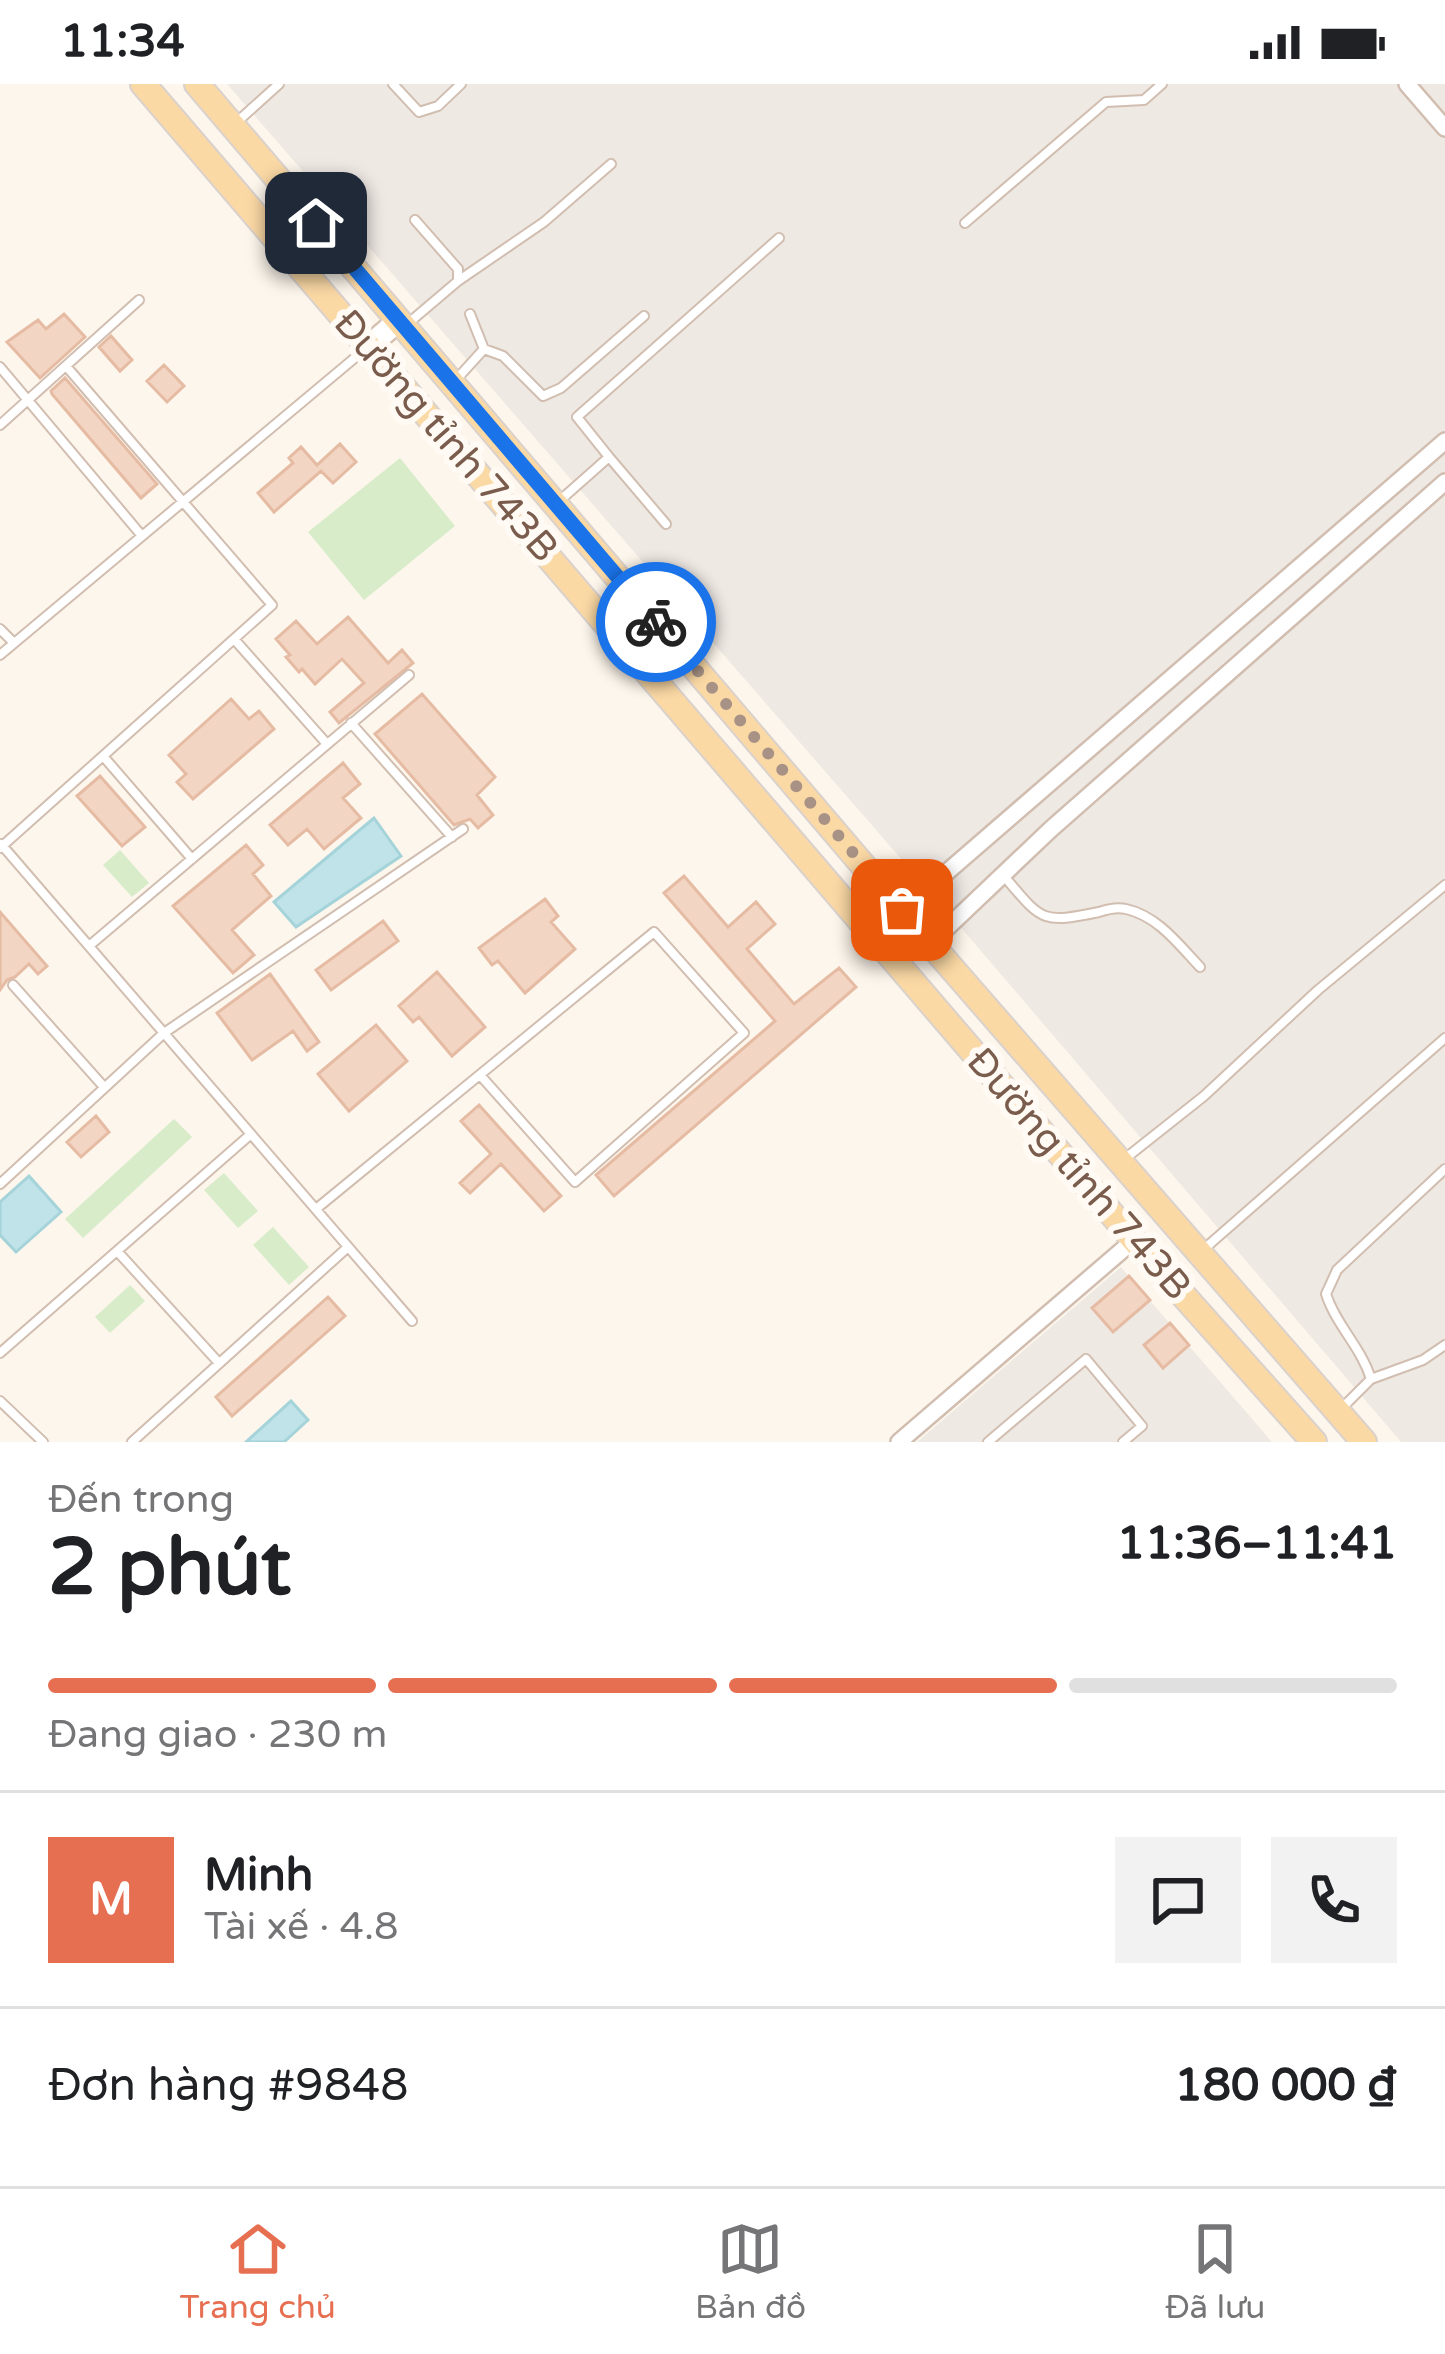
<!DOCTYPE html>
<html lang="vi">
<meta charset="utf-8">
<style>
:root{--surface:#fff;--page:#f2f2f2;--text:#202124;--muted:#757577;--line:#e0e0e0;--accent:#e76f51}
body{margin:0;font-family:"Varela Round",sans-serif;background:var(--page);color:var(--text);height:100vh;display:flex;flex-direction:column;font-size:45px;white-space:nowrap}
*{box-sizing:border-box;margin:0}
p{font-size:39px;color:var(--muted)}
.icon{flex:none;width:66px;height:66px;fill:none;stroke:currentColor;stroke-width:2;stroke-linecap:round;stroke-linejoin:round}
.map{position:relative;height:1358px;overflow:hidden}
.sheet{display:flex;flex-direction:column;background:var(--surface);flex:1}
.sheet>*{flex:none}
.pin{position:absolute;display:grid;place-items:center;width:102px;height:102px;color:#fff;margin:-51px;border-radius:24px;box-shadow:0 6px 18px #0006}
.courier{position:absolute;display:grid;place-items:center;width:120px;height:120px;margin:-60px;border:9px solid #1a73e8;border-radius:50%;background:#fff;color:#222;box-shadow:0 3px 15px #0007}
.headline em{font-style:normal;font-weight:700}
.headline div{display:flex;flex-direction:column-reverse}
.headline{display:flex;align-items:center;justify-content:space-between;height:204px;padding:0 48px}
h1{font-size:78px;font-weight:700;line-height:90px}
.bar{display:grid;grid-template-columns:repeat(4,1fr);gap:18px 12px;align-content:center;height:144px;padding:0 48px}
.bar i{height:15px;border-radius:9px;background:var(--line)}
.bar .active{background:var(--accent)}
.bar p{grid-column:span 4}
.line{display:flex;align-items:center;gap:30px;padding:0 48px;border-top:3px solid var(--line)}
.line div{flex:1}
.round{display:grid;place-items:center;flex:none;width:126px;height:126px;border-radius:0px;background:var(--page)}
.status{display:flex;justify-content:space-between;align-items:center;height:84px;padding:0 60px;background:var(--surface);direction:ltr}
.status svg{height:33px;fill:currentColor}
.tabs{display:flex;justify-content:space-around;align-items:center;height:168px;border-top:3px solid var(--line);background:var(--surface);font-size:33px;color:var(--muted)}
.tabs a{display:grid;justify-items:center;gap:6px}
.tabs .active{color:var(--accent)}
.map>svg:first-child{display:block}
</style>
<div class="status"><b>11:34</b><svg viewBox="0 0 49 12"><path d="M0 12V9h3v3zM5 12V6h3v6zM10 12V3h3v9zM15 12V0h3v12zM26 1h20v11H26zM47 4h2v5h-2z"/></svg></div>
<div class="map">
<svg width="1445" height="1358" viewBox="0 0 1445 1358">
<rect width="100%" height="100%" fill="#fdf6ec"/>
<path fill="#efe9e4" d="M227,0H1445V1358H1401L957,839Z
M1121,1183L1272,1358H917Z"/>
<path fill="#d8ecc9" d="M400,374L455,442L364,516L308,448Z
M120,766L149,799L132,813L103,781Z
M174,1035L192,1053L83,1154L65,1135Z
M224,1089L258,1127L238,1144L204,1106Z
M273,1143L309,1183L289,1201L253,1161Z
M130,1201L145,1217L110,1249L95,1233Z"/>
<path fill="#bfe3e8" stroke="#a5d3da" stroke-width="3" d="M374,734L401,772L296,843L274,818Z
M29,1092L61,1128L16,1168L0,1151V1118Z
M291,1317L308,1336L284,1358H246Z"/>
<path fill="#f3d5c3" stroke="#e6bba3" stroke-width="3" d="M64,230L85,253L40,294L7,258L38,236L46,245Z
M111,252L132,276L120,287L99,263Z
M164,281L184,302L167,318L147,297Z
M65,294L157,400L141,414L52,310L51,307Z
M340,360L356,378L333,399L321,387L274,428L258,409L293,379L289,374L301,363L317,381Z
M348,533L388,579L402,566L413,579L339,639L330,628L364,599L342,575L315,600L302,585L299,588L286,573L290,571L276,555L296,537L317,560Z
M422,610L495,693L477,711L493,731L478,744L470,735L454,741L375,650Z
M231,615L249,635L259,627L274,645L193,715L177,698L186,690L169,671Z
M343,679L360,700L343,714L361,734L324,765L307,745L288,761L270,741Z
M100,692L145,743L122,762L77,712Z
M246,761L263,781L253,790L271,812L232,846L254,871L233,889L173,822Z
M684,792L728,843L756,818L775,840L747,865L794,920L839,884L856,903L614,1112L596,1091L775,937L664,809Z
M545,815L558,832L551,838L575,865L525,909L498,877L492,881L479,864Z
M0,828L47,882L38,890L29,880L15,893L7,896L0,906Z
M383,837L398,857L331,906L316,886Z
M437,888L485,943L452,972L419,933L413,938L399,922Z
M270,890L319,958L307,967L293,947L252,976L217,929Z
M376,941L407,977L349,1027L318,990Z
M479,1021L561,1112L544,1127L501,1080L470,1109L460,1099L491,1070L461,1037Z
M96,1032L109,1048L81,1073L67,1058Z
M1129,1192L1150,1216L1113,1248L1092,1224Z
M328,1213L345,1232L232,1332L216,1313Z
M1170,1239L1189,1261L1163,1284L1144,1261Z"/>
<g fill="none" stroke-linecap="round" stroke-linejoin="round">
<defs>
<path id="lane" d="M393,0L419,28L438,22L461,0
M238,37L279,0
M965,139L1106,18L1144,16L1162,0
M458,197L544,138L611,80
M470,230L484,265
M405,242L458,197V185L415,136
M0,283L142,452
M454,298L484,265L503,272L543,312L561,304L644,232
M0,341L139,216
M609,373L666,440
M557,419L609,373L577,333L779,154
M0,545L14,559
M234,555L327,660
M0,571L363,267
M351,639L452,753
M103,672L192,775
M1,760L412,1237
M0,764L272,521L66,282
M1004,792C1042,837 1041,840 1099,828C1108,825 1117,823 1126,825C1158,832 1179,861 1200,883
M89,862L409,591
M13,901L104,1003
M1122,1077L1204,1012L1318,906L1445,801
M0,1100L164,949L463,745
M316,1125L654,848L744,949L575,1098L480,991
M1204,1165L1445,954
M117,1167L219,1279
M0,1269L251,1050
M1371,1295L1423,1276L1445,1261
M0,1317L43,1358
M1339,1327L1371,1295C1361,1263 1336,1241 1326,1210L1337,1186L1445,1085
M132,1358L348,1163
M988,1358L1086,1275L1142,1342L1123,1358"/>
<path id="street" d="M1407,0L1445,44
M902,827L1445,357
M931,859L1051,745L1445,398
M899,1358L1134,1156"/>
<path id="secondary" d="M369,262L398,237"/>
<path id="primary" d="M143,0L1134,1156L1314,1358
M197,0L902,827L1364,1358"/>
</defs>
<use href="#lane" stroke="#d1beb0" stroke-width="12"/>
<use href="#street" stroke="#d1beb0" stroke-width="20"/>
<use href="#secondary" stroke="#d6c0b0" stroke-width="26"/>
<use href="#primary" stroke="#dad1cd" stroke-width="28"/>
<use href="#lane" stroke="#fff" stroke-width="8"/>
<use href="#street" stroke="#fff" stroke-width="15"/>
<use href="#secondary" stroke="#fff" stroke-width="21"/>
<use href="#primary" stroke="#fbd9a5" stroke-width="24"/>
</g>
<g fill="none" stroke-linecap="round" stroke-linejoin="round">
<path stroke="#a89285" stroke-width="12" stroke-dasharray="0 21.6" d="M656,538L902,826"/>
<path stroke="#1a73e8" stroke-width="15" d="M316,139L656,538"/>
</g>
<g text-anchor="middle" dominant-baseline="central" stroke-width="12" stroke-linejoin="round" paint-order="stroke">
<g font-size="39" fill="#7a5c4d" stroke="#fffaf3">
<text transform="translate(446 352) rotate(49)">Đường tỉnh 743B</text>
<text transform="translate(1079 1090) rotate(49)">Đường tỉnh 743B</text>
</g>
</g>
</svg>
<div class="pin" style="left:902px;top:826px;background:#ea580c"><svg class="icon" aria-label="bag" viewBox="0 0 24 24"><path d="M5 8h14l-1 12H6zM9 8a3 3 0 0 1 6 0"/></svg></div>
<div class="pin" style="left:316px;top:139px;background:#1f2937"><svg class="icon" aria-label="home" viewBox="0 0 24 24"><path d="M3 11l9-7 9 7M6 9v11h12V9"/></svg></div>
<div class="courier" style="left:656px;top:538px"><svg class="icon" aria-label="bike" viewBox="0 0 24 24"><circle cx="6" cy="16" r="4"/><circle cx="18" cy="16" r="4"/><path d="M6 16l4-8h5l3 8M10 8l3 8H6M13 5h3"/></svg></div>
</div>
<section class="sheet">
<div class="headline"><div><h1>2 phút</h1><p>Đến trong</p></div><em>11:36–11:41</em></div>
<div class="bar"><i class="active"></i><i class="active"></i><i class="active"></i><i></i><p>Đang giao · 230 m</p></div>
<div class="line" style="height:216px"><b class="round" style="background:var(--accent);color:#fff">M</b><div><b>Minh</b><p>Tài xế · 4.8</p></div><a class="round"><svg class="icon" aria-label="chat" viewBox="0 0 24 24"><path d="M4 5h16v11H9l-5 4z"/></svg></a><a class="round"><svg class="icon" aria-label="phone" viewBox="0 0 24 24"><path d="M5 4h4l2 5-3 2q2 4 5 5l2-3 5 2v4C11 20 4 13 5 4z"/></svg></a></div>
<div class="line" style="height:156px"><div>Đơn hàng #9848</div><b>180 000 ₫</b></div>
</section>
<nav class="tabs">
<a class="active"><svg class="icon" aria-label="home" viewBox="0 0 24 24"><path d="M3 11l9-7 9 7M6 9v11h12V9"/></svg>Trang chủ</a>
<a><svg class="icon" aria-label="map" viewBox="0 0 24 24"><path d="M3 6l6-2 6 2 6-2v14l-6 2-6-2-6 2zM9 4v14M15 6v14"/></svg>Bản đồ</a>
<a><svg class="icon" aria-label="saved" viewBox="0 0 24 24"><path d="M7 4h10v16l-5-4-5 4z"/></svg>Đã lưu</a>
</nav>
